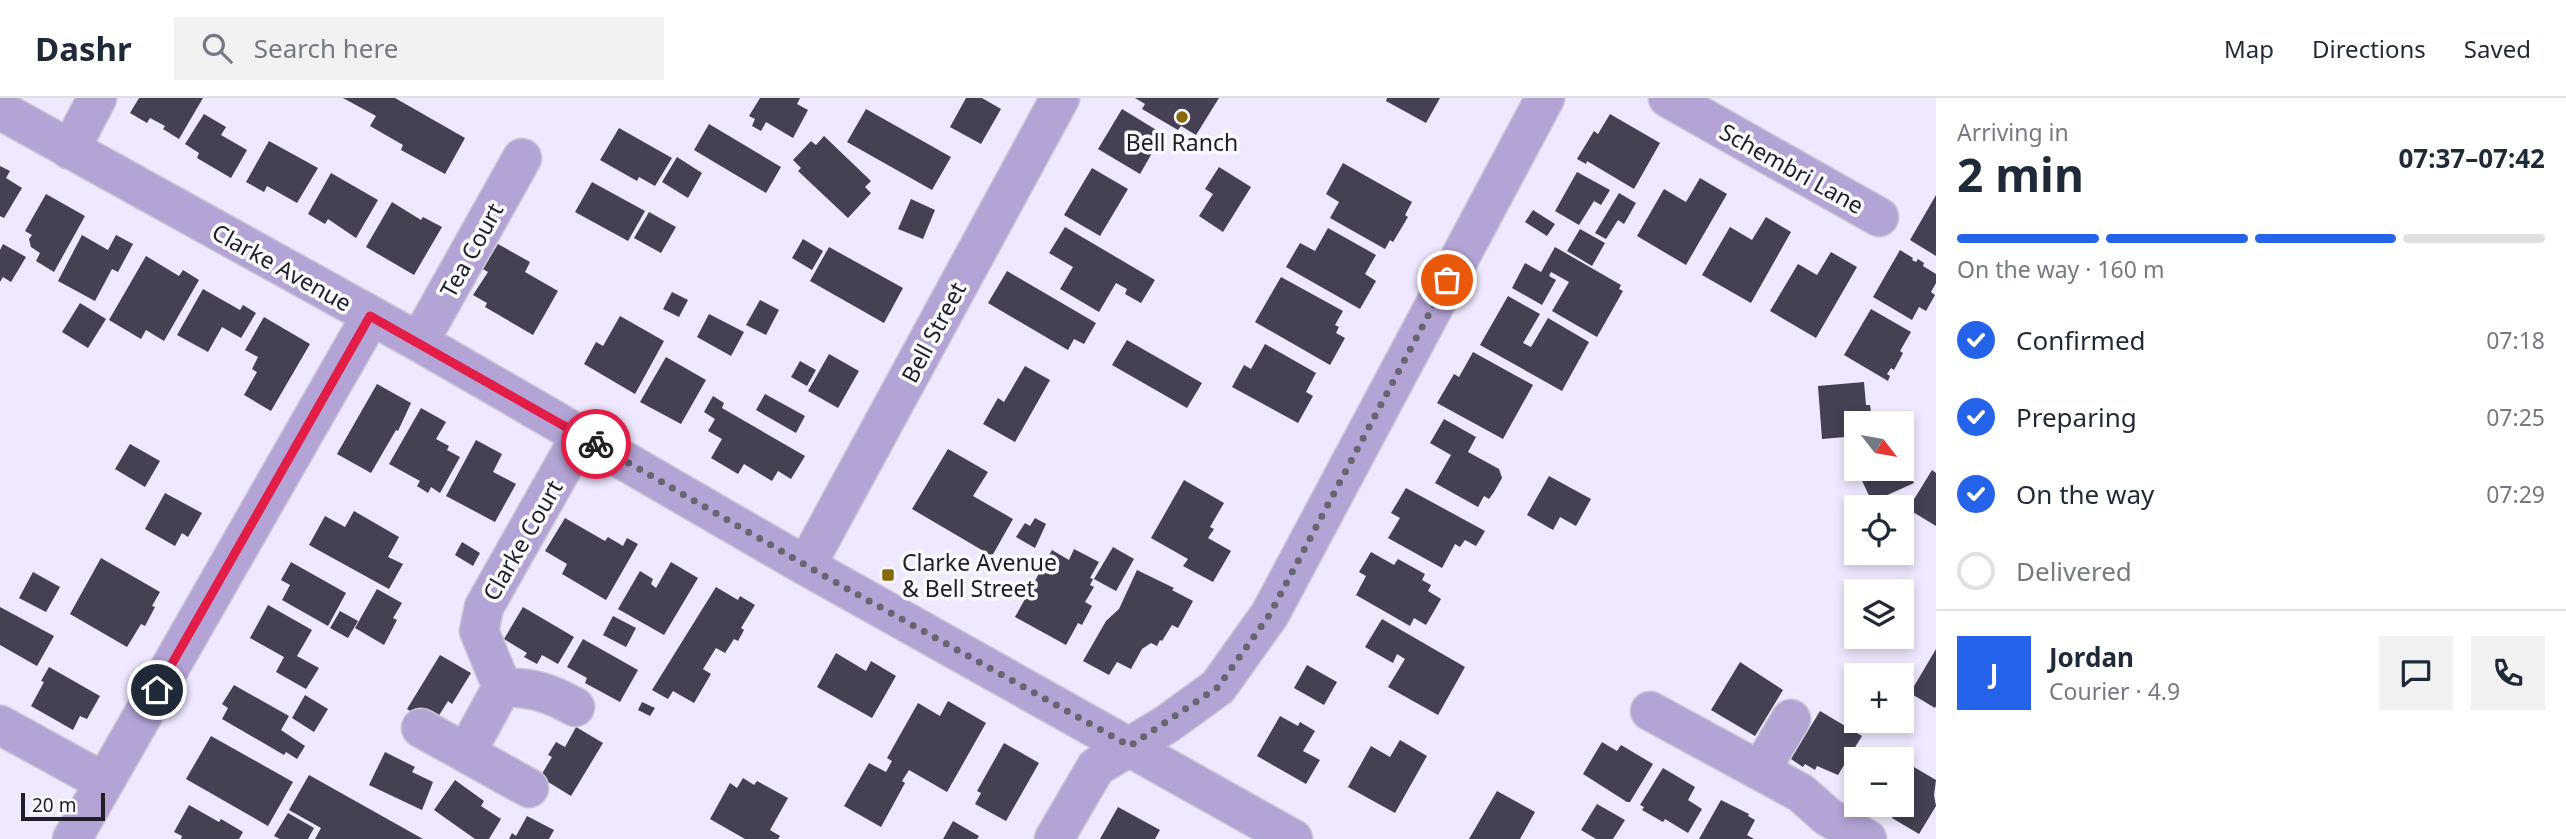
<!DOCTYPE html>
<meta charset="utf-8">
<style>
:root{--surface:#fff;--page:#f2f2f3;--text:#1f2937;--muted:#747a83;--line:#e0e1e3;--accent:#2563eb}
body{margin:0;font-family:"Noto Sans",sans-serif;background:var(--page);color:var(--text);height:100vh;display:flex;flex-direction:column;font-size:26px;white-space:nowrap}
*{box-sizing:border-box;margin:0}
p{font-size:23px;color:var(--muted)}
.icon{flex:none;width:38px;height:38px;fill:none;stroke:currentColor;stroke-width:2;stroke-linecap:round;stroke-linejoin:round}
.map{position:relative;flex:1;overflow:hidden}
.drawer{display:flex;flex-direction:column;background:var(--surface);width:630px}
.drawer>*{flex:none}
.needle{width:46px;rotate:121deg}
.controls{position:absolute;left:1844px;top:313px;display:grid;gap:14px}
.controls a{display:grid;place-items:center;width:70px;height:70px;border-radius:0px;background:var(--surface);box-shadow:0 4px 10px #0003;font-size:35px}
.scale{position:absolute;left:21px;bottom:18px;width:84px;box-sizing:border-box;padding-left:7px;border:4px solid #201e26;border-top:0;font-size:19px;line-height:24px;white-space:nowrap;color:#201e26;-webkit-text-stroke:5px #faf9fd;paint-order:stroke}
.pin{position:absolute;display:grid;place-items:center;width:60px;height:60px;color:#fff;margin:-30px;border:4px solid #fff;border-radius:50%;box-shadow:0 2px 7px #0007}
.courier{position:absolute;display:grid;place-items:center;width:70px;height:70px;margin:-35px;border:5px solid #e11d48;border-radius:50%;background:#fff;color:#222;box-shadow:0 2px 9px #0007}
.head em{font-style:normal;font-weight:700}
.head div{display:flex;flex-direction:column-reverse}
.head{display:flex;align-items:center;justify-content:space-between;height:119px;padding:0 21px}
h1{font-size:46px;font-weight:700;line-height:52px}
.bar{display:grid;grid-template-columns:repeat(4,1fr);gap:10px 7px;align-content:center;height:84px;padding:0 21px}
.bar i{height:9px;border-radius:5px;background:var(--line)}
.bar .selected{background:var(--accent)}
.bar p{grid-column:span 4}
.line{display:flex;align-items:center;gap:18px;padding:0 21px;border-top:2px solid var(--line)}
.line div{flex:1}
.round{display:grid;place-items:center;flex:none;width:74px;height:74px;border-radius:0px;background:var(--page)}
ol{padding:0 21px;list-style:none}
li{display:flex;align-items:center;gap:21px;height:77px}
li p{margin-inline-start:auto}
li .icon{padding:7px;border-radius:50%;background:var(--accent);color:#fff;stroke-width:4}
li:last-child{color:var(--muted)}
li i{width:38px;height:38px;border:4px solid var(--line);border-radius:50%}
header{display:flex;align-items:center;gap:42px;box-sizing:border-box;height:98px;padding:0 35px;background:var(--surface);border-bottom:2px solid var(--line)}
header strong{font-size:33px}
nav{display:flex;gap:38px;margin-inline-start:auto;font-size:24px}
.search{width:490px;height:63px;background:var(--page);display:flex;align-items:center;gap:18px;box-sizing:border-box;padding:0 24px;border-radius:0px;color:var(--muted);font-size:26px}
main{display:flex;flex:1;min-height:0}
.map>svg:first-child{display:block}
</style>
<header>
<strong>Dashr</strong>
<div class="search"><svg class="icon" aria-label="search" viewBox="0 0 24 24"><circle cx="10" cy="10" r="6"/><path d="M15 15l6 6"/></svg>Search here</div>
<nav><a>Map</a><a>Directions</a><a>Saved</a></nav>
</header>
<main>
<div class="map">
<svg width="1936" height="741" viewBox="0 0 1936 741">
<rect width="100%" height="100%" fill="#efe8fe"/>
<path fill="#454052" d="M139,0H203L179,41L163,31L165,28L150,20L147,25L130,15Z
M343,0H395L465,40L445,76L401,52L403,47L370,28L376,18Z
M760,0H800L797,6L808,12L793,40L766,24L761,33L752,28L755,21L749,18Z
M966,0H982L1001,11L981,46L950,29Z
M1135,0H1219L1196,37L1181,28L1178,32L1142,11L1145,6Z
M1387,0H1440L1426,25L1386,3Z
M866,11L951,59L932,92L847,44Z
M1122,11L1163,36L1140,76L1098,51Z
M204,16L226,29L221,37L247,52L231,80L197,60L199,55L185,46Z
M1610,16L1660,45L1634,91L1587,63L1586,66L1577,61L1594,33L1598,36Z
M709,26L781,69L766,95L694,52Z
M619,30L672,60L655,88L639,79L637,83L600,62Z
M824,38L871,83L865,89L871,95L848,120L798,73L801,70L793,62L811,43L816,47Z
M269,43L318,70L297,105L267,88L264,94L246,84Z
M677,59L702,75L688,100L662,84Z
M1343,65L1412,104L1405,117L1408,119L1393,144L1390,142L1385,151L1330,120L1339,104L1326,96Z
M0,68L10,73L6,80L22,90L4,120L0,118Z
M1219,69L1251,89L1223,134L1199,118L1213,96L1205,91Z
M1092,70L1128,91L1100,138L1064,117Z
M1577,74L1610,92L1601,107L1594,103L1579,127L1555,113Z
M331,75L378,102L356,140L328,121L325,126L308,116Z
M1700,80L1727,96L1686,167L1637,138L1664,91L1686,104Z
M592,84L645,113L628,143L575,114Z
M1619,95L1636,105L1624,126L1618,122L1606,141L1595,135Z
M46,96L85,118L54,174L36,163L40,155L31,149L29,141L32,137L25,133Z
M1936,97V158L1910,142Z
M911,101L935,112L923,141L898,131Z
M392,104L421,122L423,119L442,129L414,177L366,149Z
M1533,112L1555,126L1547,138L1525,124Z
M649,114L676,129L661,155L634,140Z
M1766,119L1791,134L1751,205L1702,177L1730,129L1752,142Z
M1065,129L1155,182L1141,205L1125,196L1127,191L1116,185L1099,214L1060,191L1073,169L1049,155Z
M1328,130L1376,157L1365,176L1376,183L1360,211L1286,169L1300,145L1315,153Z
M1580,131L1605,145L1592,168L1567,153Z
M82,137L108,152L116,137L133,146L118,174L112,171L95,203L58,183Z
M803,141L823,153L812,172L792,160Z
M3,146L26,159L11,184L3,179L0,184V152Z
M498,146L530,164L525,174L558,193L533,237L485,209L487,205L473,197L488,174L483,171Z
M829,149L903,190L884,225L810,183Z
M1555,149L1621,187L1619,191L1623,193L1597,239L1552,213L1569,184L1551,174L1549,178L1556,182L1542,207L1512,190L1525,165L1541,174Z
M1900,152L1913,160L1912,162L1916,164L1918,161L1924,165L1923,168L1936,176V185L1931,194L1935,197L1926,213L1919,209L1912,222L1873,199Z
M1831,154L1857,169L1816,240L1770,213L1798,166L1817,177Z
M146,158L179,178L183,172L199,182L164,243L146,232L141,241L109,222Z
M1007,173L1096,225L1084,246L1074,241L1068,252L988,205Z
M1281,179L1343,213L1335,227L1339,229L1336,235L1345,240L1330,267L1255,224Z
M203,191L240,212L243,207L256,215L241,240L222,229L208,254L177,237Z
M672,194L688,202L679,219L663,211Z
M1508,198L1540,216L1523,245L1531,249L1548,220L1589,244L1562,293L1480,247Z
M760,202L779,212L766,237L746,227Z
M80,205L106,221L88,250L62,234Z
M1871,211L1911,234L1900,253L1903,255L1894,272L1891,270L1887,276L1890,278L1888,283L1844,257Z
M709,216L744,234L731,258L697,239Z
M620,218L664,243L635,296L584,266L596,244L603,248Z
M264,219L310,246L271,313L244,297L257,274L252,271L258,259L245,252Z
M1127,242L1202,285L1187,310L1112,267Z
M1265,246L1316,275L1306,294L1313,298L1298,325L1232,289L1244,267L1251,271Z
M1473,254L1533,287L1503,341L1437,305L1454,276L1459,279Z
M829,256L859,273L838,310L808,293Z
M666,259L706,282L681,326L640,304Z
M800,263L816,272L807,288L791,279Z
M1025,268L1050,282L1015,344L983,326L998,300L1004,304Z
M1864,284L1866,307H1870L1872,321L1866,322V326H1857V338L1822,341L1818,288Z
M377,286L411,305L398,333L396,332L371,375L337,356Z
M765,296L805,318L796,335L756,312Z
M713,298L724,305L722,310L805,358L791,381L778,373L772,383L744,366L738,376L711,360L722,341L708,333L715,321L704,314Z
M421,310L446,324L436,341L449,348L447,352L460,359L440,395L431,389L428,395L417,388L420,383L389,366Z
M1444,321L1476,339L1468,354L1499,371L1502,380L1494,394L1489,401L1484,398L1478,409L1435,385L1451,357L1430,345Z
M476,342L502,356L493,374L516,386L495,424L446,398Z
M130,346L160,363L145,389L115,371Z
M948,351L988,374L973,398L1013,421L992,458L912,411Z
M1857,353V371H1902V356L1904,355L1912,373L1909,375L1914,385L1872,404L1850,357Z
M1932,372L1936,375V428L1908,411Z
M1549,378L1591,401L1576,428L1560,419L1553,432L1527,417Z
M1184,382L1224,405L1210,429L1214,431L1208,440L1231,453L1213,484L1183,468L1188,461L1151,440Z
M1406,390L1485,433L1476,448L1465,442L1460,449L1455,446L1442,470L1388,440L1400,420L1391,415Z
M165,395L202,415L188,439L182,435L175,448L145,431Z
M354,413L399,439L388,459L403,466L389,491L309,447L325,418L345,429Z
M565,420L605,443L608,439L623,448L627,440L638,446L606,502L562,476L567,466L545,453Z
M1035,420L1046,426L1035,450L1016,439L1025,425L1030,428Z
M462,444L480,455L473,468L455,457Z
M1113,449L1134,461L1116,493L1094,481Z
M1074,451L1099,464L1090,480L1093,481L1090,487L1094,489L1085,504L1092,508L1082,527L1078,525L1066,547L1015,519L1052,452L1069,462Z
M1371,454L1394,467L1398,461L1425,476L1422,482L1431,487L1428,493L1441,501L1426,527L1414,520L1410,528L1356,497L1366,478L1359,474Z
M101,460L160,494L152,508L155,509L145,528L141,526L127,549L70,516Z
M291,464L346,495L328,528L282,502L290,487L281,482Z
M671,464L698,480L664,537L618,511L640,473L653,481L651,486L656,490Z
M1137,472L1174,490L1172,492L1193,503L1178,530L1172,527L1162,543L1160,542L1157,548L1151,545L1142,551L1131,571L1117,564L1109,577L1083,563L1106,523L1119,511Z
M33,474L60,489L46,514L19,500Z
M716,489L738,502L740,498L755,507L741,530L744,532L738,543L734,541L725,555L716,550L703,571L711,576L694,605L673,593L668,601L652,592Z
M377,491L402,505L393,520L397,522L384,547L355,530Z
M268,507L312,532L297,558L319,570L306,591L276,574L284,559L250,540Z
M0,509L54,538L37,568L0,547Z
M523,509L574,539L558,566L542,557L537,566L524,559L527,555L504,541Z
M340,513L358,523L348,540L330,530Z
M613,518L636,530L626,549L603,537Z
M1382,521L1465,569L1438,617L1388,589L1405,561L1397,556L1393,565L1365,549Z
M583,541L638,572L620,604L585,585L587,580L567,569Z
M1936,551V608L1935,610L1910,595Z
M836,555L866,573L871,563L896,578L872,620L817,589Z
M440,557L471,575L452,606L448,603L433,627L407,611Z
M1740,564L1783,592L1755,638L1711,612Z
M1307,567L1337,584L1324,607L1294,590Z
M49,569L100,598L87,621L80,618L73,632L31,608L44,584L41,583Z
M234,587L289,618L281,632L305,648L297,661L286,654L284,657L222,621L228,610L222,606Z
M305,597L328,611L314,634L292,620Z
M948,603L986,625L947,694L909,672L902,683L905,685L881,729L844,708L869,665L886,674L892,663L887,660L918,605L940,618Z
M642,604L655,610L650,618L638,612Z
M1820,613L1862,638L1838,677L1817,668L1815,672L1805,666L1803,669L1791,661Z
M1280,618L1298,628L1300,624L1315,633L1303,653L1320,662L1306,686L1257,658Z
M576,629L603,645L571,698L540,679L552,659L548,657L556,644L565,649Z
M211,638L293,684L268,728L186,681Z
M1400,642L1427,658L1395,715L1348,689L1371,648L1390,659Z
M1602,644L1617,653L1621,647L1653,666L1630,704H1627L1583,676Z
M1004,645L1039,665L1006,723L975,706L981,695L977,693Z
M385,654L415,669L412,674L433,684L422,712L369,687Z
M1902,662L1936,682L1934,697L1936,708L1919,736L1892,720L1894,715L1880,707H1902Z
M1663,670L1695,689L1688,702L1702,711L1688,735L1665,721L1663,724L1642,712L1644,709L1640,707Z
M309,677L423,741H315L321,730L289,712Z
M743,680L754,687L757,683L788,700L770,732L780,738L778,741H745L710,721L730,685L737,690Z
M455,682L484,703L481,708L501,721L489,741H475L434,712Z
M1497,693L1535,714L1520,741H1469Z
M1721,702L1749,716L1748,718L1755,722L1747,737L1754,741H1699Z
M1597,706L1625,722L1613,741H1596L1581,732Z
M189,707L219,724L221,721L243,734L239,741H181L182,738L174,734Z
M1118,709L1160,732L1155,741H1100Z
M288,715L314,730L308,741H280L274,738Z
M527,718L554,732L549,741H509L512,735L516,738Z
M953,723L979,738L977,741H943Z"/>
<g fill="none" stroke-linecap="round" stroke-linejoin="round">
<defs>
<path id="minor" d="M1668,0L1879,119
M0,12L419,244L806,468L1293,741
M70,52L97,0
M419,244L522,60
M806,468L1060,0
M502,589C533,590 548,594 575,609
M1650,613L1801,695L1828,719L1867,741
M0,627L104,684
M421,630L529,690
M466,655L502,589L479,533L484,509L581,337
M1760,673L1791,621
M72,741L371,218
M1054,741L1096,669L1167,626L1218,589L1270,516L1545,0"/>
</defs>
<use href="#minor" stroke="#cac4d7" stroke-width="41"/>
<use href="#minor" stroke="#b4a4d6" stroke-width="38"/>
</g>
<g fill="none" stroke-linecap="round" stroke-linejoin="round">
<path stroke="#686572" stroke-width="7" stroke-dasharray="0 12.6" d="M596,346L828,480L1130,648L1218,589L1270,516L1447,182"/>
<path stroke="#e11d48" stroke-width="9" d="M157,592L370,218L596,346"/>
</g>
<g fill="#876a07" stroke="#faf9fd" stroke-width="2.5">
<circle cx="1182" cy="19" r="7"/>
<rect x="881" y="470" width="14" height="14" rx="3.5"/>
</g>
<g text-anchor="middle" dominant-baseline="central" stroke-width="7" stroke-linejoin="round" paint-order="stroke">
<g font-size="23" fill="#201e26" stroke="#faf9fd">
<text x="1182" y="44">Bell Ranch</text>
<text x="902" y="464" text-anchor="start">Clarke Avenue<tspan x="902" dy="26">&amp; Bell Street</tspan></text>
</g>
<g font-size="23" fill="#201e26" stroke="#faf9fd">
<text transform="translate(1792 70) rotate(29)">Schembri Lane</text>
<text transform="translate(471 152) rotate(-61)">Tea Court</text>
<text transform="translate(282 169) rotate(29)">Clarke Avenue</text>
<text transform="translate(933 234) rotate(-62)">Bell Street</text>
<text transform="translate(522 442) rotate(-60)">Clarke Court</text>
</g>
</g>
</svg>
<div class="controls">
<a><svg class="needle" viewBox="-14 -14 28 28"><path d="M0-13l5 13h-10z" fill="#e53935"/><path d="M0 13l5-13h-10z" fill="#747a83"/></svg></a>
<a><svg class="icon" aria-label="locate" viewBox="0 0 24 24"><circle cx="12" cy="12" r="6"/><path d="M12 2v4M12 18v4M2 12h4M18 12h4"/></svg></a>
<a><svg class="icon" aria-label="layers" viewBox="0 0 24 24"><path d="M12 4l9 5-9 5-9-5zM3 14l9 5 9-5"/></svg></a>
<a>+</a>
<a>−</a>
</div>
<div class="scale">20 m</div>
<div class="pin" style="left:1447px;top:182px;background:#ea580c"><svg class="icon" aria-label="bag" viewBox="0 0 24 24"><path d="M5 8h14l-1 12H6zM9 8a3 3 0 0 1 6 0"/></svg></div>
<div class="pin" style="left:157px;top:592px;background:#1f2937"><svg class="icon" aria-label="home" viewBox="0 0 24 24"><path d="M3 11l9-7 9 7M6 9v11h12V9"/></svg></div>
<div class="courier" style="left:596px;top:346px"><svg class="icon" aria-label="bike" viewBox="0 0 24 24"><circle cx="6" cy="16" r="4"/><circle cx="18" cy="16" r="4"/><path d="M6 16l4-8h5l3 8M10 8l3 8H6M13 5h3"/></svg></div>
</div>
<section class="drawer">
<div class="head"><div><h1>2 min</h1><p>Arriving in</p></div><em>07:37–07:42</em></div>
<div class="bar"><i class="selected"></i><i class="selected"></i><i class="selected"></i><i></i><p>On the way · 160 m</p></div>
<ol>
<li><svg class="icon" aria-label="check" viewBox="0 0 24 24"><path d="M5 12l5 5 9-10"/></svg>Confirmed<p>07:18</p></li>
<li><svg class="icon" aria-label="check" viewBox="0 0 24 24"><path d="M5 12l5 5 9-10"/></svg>Preparing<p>07:25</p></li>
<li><svg class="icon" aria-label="check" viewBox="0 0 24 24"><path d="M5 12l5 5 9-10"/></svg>On the way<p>07:29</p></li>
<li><i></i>Delivered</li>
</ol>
<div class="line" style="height:126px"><b class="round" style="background:var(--accent);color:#fff">J</b><div><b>Jordan</b><p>Courier · 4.9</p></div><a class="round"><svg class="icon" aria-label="chat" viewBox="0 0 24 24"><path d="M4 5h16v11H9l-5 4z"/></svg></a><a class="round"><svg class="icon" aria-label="phone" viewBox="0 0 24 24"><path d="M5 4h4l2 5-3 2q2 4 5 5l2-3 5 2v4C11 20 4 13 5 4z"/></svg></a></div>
</section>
</main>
